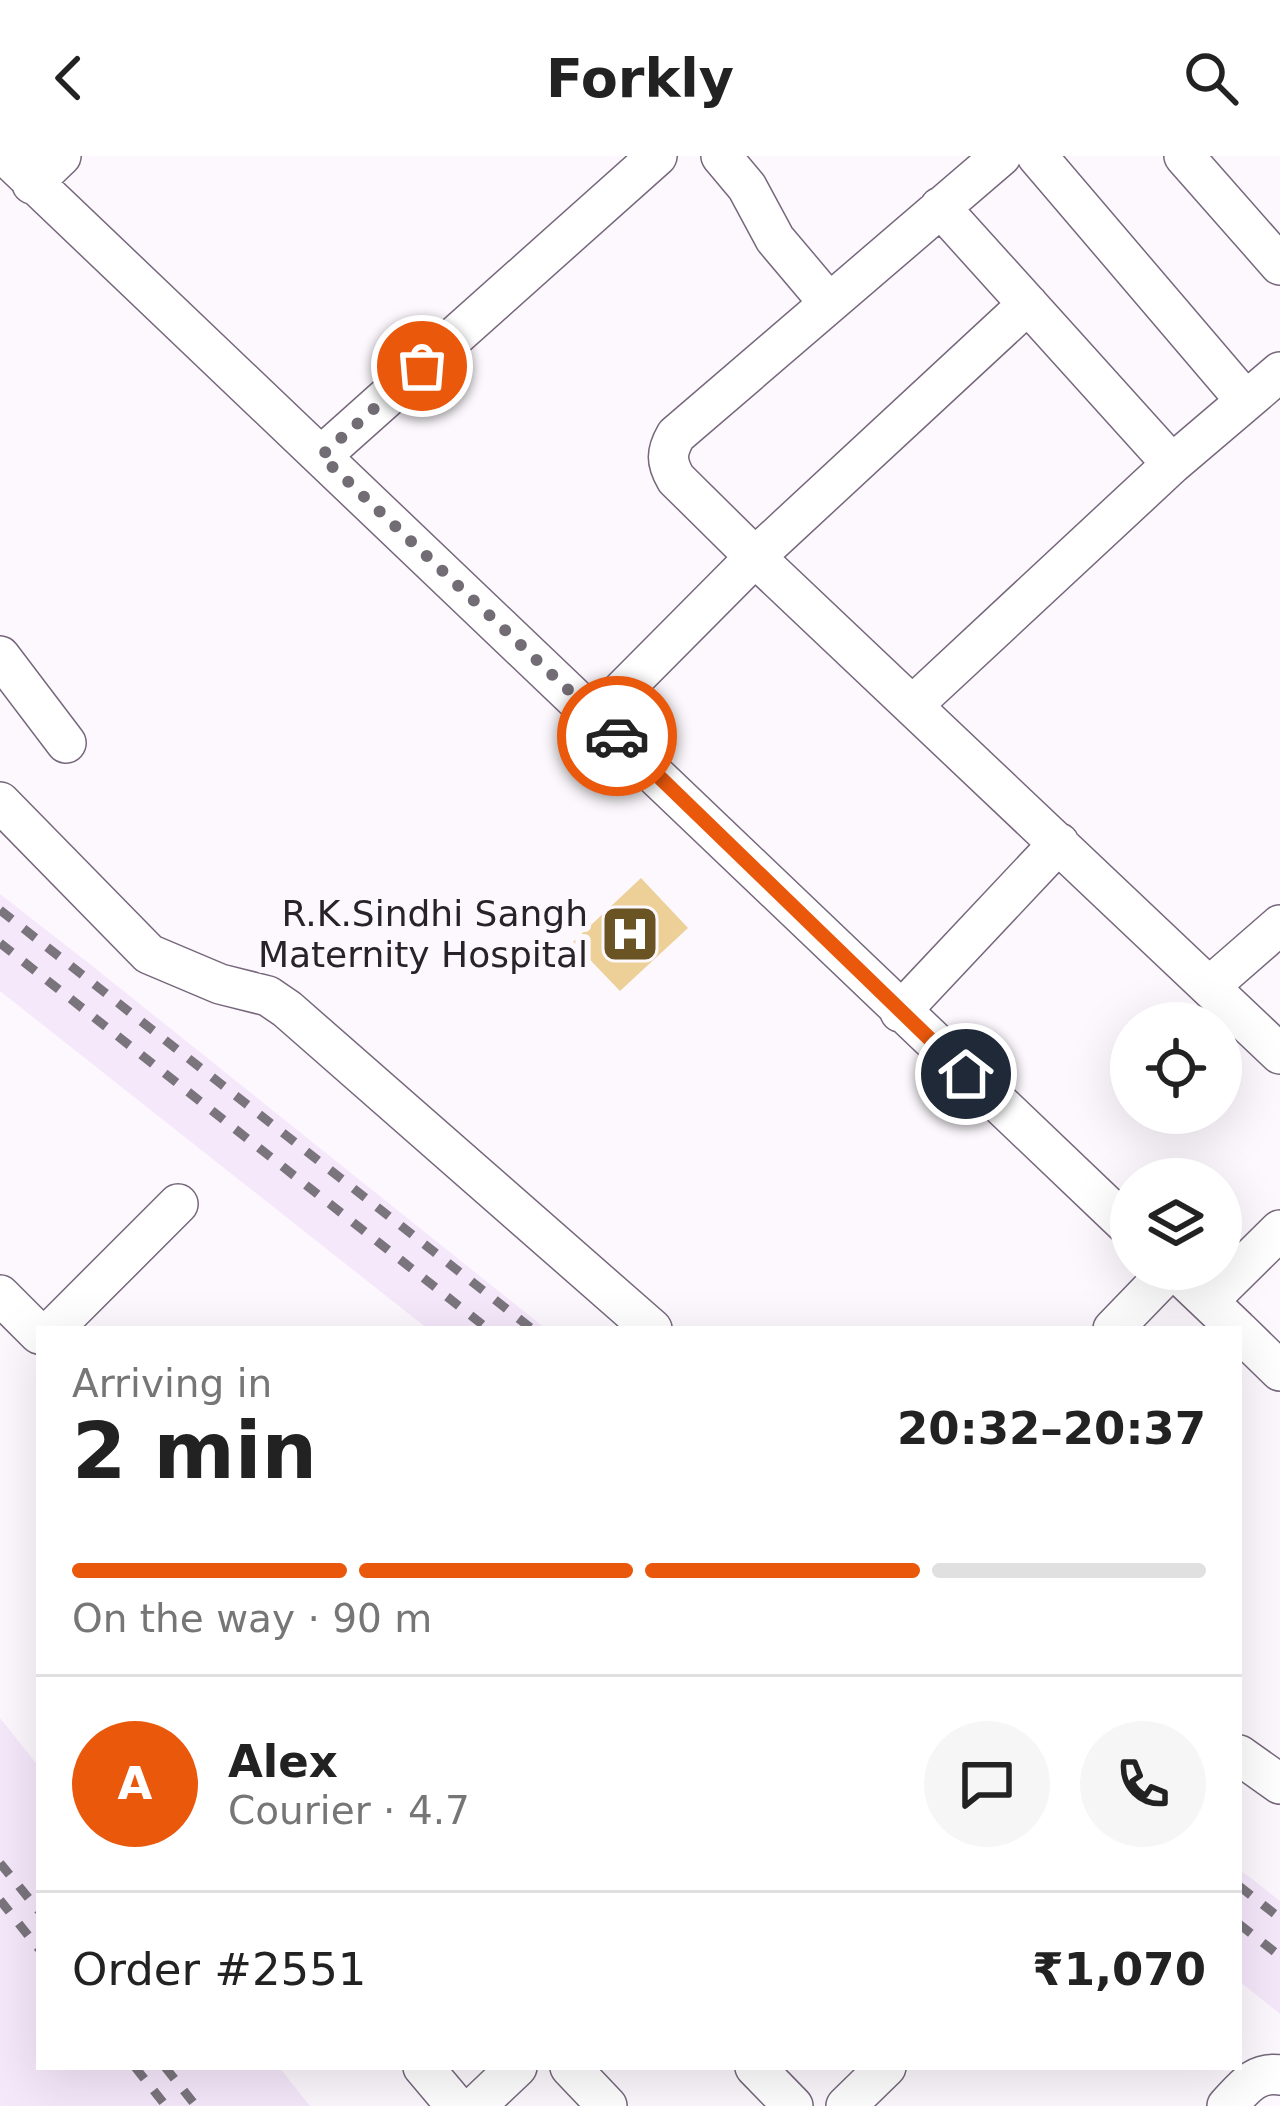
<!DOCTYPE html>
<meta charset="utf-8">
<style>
:root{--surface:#fff;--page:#f6f6f6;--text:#222;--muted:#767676;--line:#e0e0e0;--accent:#ea580c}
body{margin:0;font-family:"DejaVu Sans",sans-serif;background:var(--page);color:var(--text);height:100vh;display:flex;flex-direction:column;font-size:45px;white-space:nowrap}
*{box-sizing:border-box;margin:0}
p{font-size:39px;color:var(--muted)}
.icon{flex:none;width:66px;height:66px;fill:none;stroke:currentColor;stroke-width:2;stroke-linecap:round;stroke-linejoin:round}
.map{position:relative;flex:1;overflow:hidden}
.side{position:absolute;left:36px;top:1170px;width:1206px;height:744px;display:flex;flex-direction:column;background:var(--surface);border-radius:0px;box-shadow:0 12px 48px #0002}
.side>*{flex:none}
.controls{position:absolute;left:1110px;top:846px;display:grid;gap:24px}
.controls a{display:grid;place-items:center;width:132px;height:132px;border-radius:50%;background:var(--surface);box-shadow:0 12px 48px #0002;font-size:60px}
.pin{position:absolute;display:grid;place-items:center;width:102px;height:102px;color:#fff;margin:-51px;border:6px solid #fff;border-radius:50%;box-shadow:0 3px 12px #0007}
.courier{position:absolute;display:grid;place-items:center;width:120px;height:120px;margin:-60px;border:9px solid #ea580c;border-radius:50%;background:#fff;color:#222;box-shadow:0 3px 15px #0007}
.summary em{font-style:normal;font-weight:800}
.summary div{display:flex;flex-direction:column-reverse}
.summary{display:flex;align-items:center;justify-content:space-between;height:204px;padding:0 36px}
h1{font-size:78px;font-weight:800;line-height:90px}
.bar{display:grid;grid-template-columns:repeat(4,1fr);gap:18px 12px;align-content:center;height:144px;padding:0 36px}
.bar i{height:15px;border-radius:9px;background:var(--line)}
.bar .on{background:var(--accent)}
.bar p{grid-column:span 4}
.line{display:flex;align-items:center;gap:30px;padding:0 36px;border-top:3px solid var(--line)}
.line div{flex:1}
.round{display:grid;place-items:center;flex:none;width:126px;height:126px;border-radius:63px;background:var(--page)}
header{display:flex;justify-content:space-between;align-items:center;height:156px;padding:0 36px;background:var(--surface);font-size:54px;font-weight:800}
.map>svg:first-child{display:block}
</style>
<header><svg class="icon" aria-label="back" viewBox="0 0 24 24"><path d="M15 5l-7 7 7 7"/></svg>Forkly<svg class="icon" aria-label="search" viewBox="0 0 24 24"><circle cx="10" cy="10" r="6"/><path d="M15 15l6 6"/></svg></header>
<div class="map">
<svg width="1280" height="1950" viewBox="0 0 1280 1950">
<rect width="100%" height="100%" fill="#fcf8fd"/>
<path fill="#f6e8fb" d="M0,738L91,809L546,1173H428L0,835Z
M0,1562L39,1611V1911H279L310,1950H0Z
M1239,1713L1280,1745V1858L1239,1825Z"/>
<path fill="#edd098" d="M641,722L688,772L620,835L573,786Z"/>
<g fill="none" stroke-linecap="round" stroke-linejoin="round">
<defs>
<path id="minor" d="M6,0L1131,1073
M721,0L747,31L775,83L829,147
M1001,0L676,279C666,296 666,306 676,323L755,401L1280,898
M1037,0L1246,245
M1184,0L1280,109
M32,28L61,0
M940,51L1172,308
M321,300L657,0
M0,500L66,587
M913,549L1172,308L1280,216
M596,561L755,401L1028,148
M0,646L149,798L220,828L268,840L287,853L652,1173
M1210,830L1280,769
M900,856L1059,687
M1174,1113L1237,1173
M0,1139L39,1178
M1208,1145L1280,1074
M53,1173L178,1048
M1113,1173L1171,1113
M1239,1175L1280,1215
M1239,1599L1280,1628
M423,1911L456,1950
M570,1911L607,1950
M755,1911L793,1950
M476,1950L517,1911
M846,1950L886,1911
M1227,1950C1243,1933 1255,1915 1280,1919"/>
</defs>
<use href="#minor" stroke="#77677d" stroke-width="42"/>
<use href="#minor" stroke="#fff" stroke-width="39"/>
<path stroke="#7a757d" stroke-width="9" stroke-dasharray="15 15" stroke-linecap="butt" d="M0,754L532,1173
M0,787L488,1173
M0,1707L39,1755
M1239,1730L1280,1762
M0,1744L39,1793
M1239,1768L1280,1800
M135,1911L166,1950
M165,1911L196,1950"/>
</g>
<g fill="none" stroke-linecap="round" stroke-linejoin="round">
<path stroke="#726d74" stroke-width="12" stroke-dasharray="0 21.6" d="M422,210L321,300L617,580"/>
<path stroke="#ea580c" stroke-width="15" d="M617,580L966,918"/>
</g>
<defs>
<symbol id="hospital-square" viewBox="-11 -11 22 22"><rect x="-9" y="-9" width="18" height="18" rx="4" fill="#6b5424" stroke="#fcf8fd"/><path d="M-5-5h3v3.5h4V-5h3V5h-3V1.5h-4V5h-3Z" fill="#fff"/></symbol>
</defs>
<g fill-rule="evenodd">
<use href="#hospital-square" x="597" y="745" width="66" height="66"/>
</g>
<g text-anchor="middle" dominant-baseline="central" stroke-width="12" stroke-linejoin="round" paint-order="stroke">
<g font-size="36" fill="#28222b" stroke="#fcf8fd" text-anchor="end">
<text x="588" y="757">R.K.Sindhi Sangh<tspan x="588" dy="41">Maternity Hospital</tspan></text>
</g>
</g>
</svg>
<div class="controls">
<a><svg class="icon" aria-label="locate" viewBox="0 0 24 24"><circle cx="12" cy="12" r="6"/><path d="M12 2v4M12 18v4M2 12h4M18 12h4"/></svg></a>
<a><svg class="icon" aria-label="layers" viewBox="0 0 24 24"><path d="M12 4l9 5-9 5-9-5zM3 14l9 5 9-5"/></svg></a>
</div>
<div class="pin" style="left:422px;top:210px;background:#ea580c"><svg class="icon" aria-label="bag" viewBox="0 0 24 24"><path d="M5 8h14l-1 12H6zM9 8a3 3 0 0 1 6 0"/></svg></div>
<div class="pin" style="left:966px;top:918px;background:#1f2937"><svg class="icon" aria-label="home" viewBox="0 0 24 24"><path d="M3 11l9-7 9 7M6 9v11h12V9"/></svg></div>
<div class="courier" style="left:617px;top:580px"><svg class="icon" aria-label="car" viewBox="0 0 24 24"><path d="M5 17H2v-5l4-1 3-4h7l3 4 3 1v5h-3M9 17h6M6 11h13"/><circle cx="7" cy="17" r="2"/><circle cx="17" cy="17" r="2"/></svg></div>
<section class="side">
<div class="summary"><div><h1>2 min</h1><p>Arriving in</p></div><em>20:32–20:37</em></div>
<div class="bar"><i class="on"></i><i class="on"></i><i class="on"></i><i></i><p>On the way · 90 m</p></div>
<div class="line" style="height:216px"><b class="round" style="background:var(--accent);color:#fff">A</b><div><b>Alex</b><p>Courier · 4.7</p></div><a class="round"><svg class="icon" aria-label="chat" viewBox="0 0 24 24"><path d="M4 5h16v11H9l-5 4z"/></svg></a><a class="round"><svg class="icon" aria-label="phone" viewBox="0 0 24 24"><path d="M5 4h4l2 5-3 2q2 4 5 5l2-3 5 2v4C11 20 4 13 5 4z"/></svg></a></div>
<div class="line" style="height:156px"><div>Order #2551</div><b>₹1,070</b></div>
</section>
</div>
